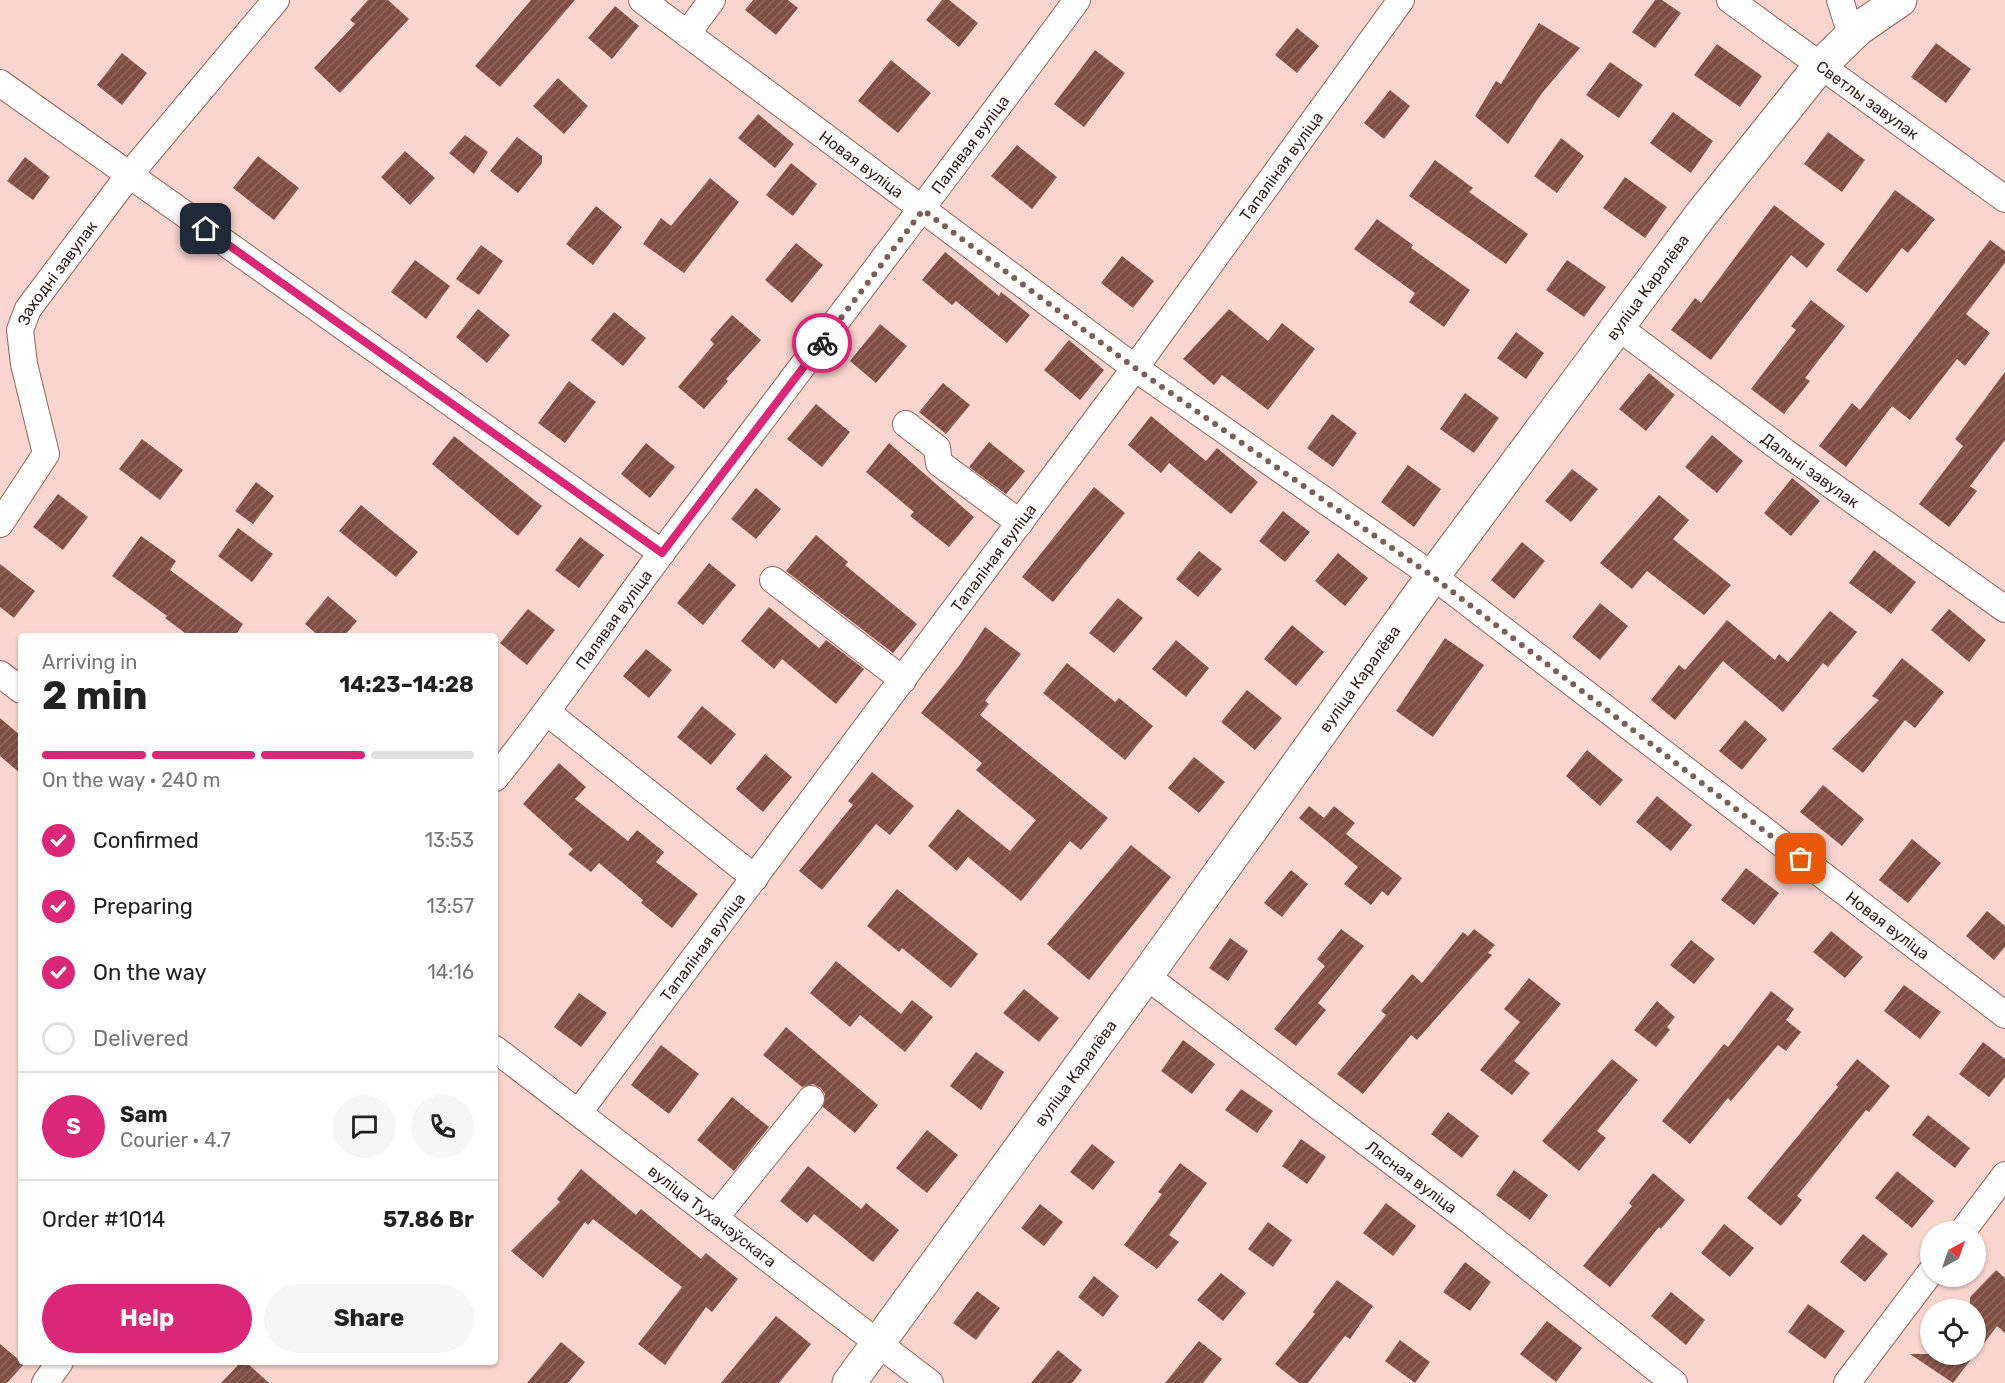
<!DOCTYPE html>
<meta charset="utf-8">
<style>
:root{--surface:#fff;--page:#f6f6f6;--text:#222;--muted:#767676;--line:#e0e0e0;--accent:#db2777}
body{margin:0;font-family:Rubik,sans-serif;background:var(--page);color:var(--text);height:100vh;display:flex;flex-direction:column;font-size:22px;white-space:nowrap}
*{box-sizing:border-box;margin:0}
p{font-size:20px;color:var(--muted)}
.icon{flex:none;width:33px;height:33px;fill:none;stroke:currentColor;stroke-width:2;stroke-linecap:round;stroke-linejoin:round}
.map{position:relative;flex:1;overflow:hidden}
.details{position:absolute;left:18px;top:633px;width:480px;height:732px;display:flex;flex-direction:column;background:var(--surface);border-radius:6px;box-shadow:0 2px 4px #0004}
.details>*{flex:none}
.needle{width:39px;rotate:40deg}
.buttons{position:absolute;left:1920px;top:1221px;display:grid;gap:12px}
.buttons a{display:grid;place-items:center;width:66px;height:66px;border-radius:50%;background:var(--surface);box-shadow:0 2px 4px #0004;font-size:30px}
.pin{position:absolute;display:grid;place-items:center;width:51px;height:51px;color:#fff;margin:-26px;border-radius:12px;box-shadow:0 3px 9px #0006}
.courier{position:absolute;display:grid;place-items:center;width:60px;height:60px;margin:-30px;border:4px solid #db2777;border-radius:50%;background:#fff;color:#222;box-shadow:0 2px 8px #0007}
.summary em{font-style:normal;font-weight:700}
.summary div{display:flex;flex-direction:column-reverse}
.summary{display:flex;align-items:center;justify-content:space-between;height:102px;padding:0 24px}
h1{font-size:39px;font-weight:700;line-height:45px}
.bar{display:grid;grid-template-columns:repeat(4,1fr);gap:9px 6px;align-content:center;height:72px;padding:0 24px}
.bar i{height:8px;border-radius:4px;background:var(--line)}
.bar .selected{background:var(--accent)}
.bar p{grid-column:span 4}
.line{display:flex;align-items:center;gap:15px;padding:0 24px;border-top:2px solid var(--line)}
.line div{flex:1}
.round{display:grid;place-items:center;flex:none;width:63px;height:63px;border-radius:32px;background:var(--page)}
ol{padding:0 24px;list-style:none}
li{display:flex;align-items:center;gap:18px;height:66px}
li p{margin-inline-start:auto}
li .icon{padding:6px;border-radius:50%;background:var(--accent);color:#fff;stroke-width:4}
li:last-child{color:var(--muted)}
li i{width:33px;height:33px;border:3px solid var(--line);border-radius:50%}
.action{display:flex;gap:12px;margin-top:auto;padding:12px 24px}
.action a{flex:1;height:69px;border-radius:36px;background:var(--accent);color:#fff;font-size:24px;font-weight:700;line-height:69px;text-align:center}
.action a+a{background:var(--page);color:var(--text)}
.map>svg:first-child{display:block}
</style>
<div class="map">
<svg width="2005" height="1383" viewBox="0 0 2005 1383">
<defs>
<pattern id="building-hatch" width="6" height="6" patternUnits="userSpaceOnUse" patternTransform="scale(1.5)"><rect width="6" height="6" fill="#804e45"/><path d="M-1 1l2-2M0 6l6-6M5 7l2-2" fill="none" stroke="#906a62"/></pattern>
</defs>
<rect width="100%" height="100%" fill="#fad5cf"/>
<path fill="url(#building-hatch)" d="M368,0H388L409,19L340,93L314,68L355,24L350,20Z
M531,0H575L500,87L475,66Z
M753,0H788L798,8L776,35L745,10Z
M942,0H949L978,23L959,47L926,20Z
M1655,0H1662L1681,13L1655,48L1632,32Z
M615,6L639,26L612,59L588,38Z
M1539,23L1580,48L1542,93L1508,144L1475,116L1496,81L1501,84Z
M1297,28L1319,46L1297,73L1275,55Z
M1936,43L1971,69L1946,103L1911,77Z
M1717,44L1762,76L1740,107L1694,75Z
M1095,50L1125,73L1084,127L1054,104Z
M122,53L147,73L122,105L97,85Z
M891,60L931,93L898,133L858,101Z
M1610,62L1643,85L1619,118L1586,95Z
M558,78L588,106L564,134L533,106Z
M1390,90L1410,106L1384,139L1364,123Z
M1673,112L1713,141L1691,173L1650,143Z
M758,114L794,144L775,168L738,138Z
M1828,132L1865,160L1842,192L1804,164Z
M465,135L488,152L474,174L449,153Z
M517,137L542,156V163L518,193L490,171Z
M1561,138L1584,156L1557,193L1534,176Z
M1017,145L1057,177L1032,209L991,176Z
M405,151L435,178L410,205L381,177Z
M258,156L299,188L274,220L233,188Z
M25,157L50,177L33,200L7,181Z
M1435,160L1473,188L1469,192L1528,234L1506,264L1409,196Z
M791,163L817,184L793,216L766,195Z
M1625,177L1667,207L1645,238L1603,208Z
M710,178L739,202L684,273L643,244L661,218L671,226Z
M1895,190L1935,219L1908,253L1902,248L1867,293L1836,270Z
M1774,205L1825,244L1807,268L1791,255L1711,360L1671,330L1695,298L1701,303Z
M596,206L622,227L593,265L566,244Z
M1377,219L1413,245L1411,248L1470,290L1444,327L1409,302L1415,293L1354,249Z
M1990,240L2005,251V263L1966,314L1990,333L1965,366L1957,359L1910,420L1892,406L1846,467L1819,446L1852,403L1860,410Z
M796,243L823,265L792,303L765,280Z
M481,245L503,261L479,295L456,279Z
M945,252L999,296L1001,292L1030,315L1007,343L956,301L952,305L922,280Z
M1122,256L1154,281L1133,308L1101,283Z
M415,260L450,286L426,319L391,292Z
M1567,260L1606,287L1584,317L1546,290Z
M1811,300L1845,326L1805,378L1810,381L1784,414L1751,389L1796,330L1791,326Z
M478,309L510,335L487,363L456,337Z
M1229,309L1268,341L1282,323L1315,349L1268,410L1222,375L1214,385L1183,359Z
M614,312L646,338L623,366L591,340Z
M732,315L761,340L726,379L728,381L704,409L678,387L714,344L710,340Z
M880,324L907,346L876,383L850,361Z
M1516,332L1544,353L1526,379L1497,358Z
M1069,340L1104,370L1080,400L1044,370Z
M2005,372V440L1970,486L1977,491L1949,527L1919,504L1963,446L1955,439Z
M1649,373L1675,395L1646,431L1619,409Z
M569,381L596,402L565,443L538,423Z
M943,383L970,405L946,434L919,412Z
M1465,393L1499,418L1474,453L1440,429Z
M816,404L850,432L822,467L787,439Z
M1332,414L1357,433L1333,467L1307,448Z
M1151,416L1206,461L1217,448L1258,482L1231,514L1169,463L1161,473L1128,445Z
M1712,435L1743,461L1717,493L1685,467Z
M454,436L542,506L518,536L432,464Z
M142,439L183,470L160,500L119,469Z
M989,442L1025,471L1006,494L969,467Z
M646,443L675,467L650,498L621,474Z
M889,443L974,517L949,547L910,516L914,512L866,472Z
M1408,465L1441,489L1414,527L1381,502Z
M1572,469L1598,489L1571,522L1545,501Z
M1792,478L1820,501L1791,536L1764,513Z
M256,482L274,496L253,524L235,511Z
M1094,487L1125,513L1053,602L1022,577Z
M756,488L781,509L756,539L731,519Z
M58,494L88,517L63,550L33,527Z
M1659,495L1689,520L1673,539L1731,585L1704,615L1647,571L1632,589L1600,563Z
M361,505L418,552L396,577L339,531Z
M1283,511L1310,532L1285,562L1259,541Z
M238,528L273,554L252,582L218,556Z
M816,535L848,562L845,565L917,624L893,653L786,571Z
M141,536L176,561L170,570L243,624L235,636H189L165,618L167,616L112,576Z
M580,537L604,555L579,588L555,570Z
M1522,542L1545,561L1514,599L1491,580Z
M1874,550L1916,582L1891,614L1849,583Z
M1199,551L1222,569L1198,597L1176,579Z
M1338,553L1368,578L1345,606L1315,581Z
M709,563L736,585L703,625L677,603Z
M0,564L35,591L14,618L0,607Z
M328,596L357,621L344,636H319L305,624Z
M1118,598L1143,618L1114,653L1089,633Z
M1600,603L1628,626L1600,660L1572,637Z
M769,607L819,648L826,640L864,669L836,704L782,659L774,669L741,641Z
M528,609L555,630L527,665L500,643Z
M1949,609L1986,640L1969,662L1931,630Z
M1830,611L1857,632L1828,667L1823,663L1783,712L1723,661L1675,720L1651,700L1679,665L1685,670L1727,620L1775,660L1779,654L1788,662Z
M1292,625L1324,652L1296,686L1264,659Z
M985,627L1021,654L985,701L989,704L980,715L1108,818L1081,850L1070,841L1021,901L968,857L957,871L928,846L958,809L1010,851L1036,820L976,770L982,763L921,713L959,666Z
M1445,638L1484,665L1433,737L1396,711Z
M1176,640L1209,668L1186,697L1152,669Z
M646,649L672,670L649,698L623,676Z
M1902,658L1944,692L1915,728L1905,720L1863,773L1832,749L1879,700L1872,696Z
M1067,663L1115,702L1119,698L1153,726L1125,760L1043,693Z
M1247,690L1282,718L1255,750L1221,722Z
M702,706L736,734L711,765L677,737Z
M0,718L21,736V774L0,756Z
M1745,720L1767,739L1742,770L1719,751Z
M1587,750L1623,780L1600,806L1566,776Z
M765,754L792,777L763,812L736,789Z
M1194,757L1225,782L1199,813L1168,788Z
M559,763L586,787L575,799L628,841L637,830L664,852L656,862L698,894L672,928L641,903L643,900L599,863L591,872L568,854L573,849L523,804Z
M872,772L914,806L890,835L876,824L822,890L799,871L853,805L848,801Z
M1823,785L1864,819L1842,846L1800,812Z
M1657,796L1692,825L1671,851L1636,822Z
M1309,806L1324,818L1334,806L1355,823L1346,834L1402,878L1388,896L1382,891L1371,905L1344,884L1358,867L1299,818Z
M1912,839L1941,863L1908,903L1879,880Z
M1131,845L1171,877L1089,980L1047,944Z
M1746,868L1779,893L1754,925L1721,900Z
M1291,870L1308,884L1282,917L1264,903Z
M897,889L978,954L951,988L902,948L899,952L867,926Z
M1987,911L2005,926V947L1994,960L1966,936Z
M1341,929L1364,946L1318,1003L1326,1010L1296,1046L1274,1029L1325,966L1317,959Z
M1474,929L1495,945L1488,953L1492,955L1417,1040L1411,1035L1363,1094L1337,1074L1386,1015L1381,1011L1412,974L1422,983L1463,932L1468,936Z
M1831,931L1863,957L1845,978L1813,952Z
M1230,938L1248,951L1228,981L1209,968Z
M1691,940L1715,959L1694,984L1670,965Z
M836,961L901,1014L912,1000L933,1017L905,1052L860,1015L850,1027L810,993Z
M1529,978L1561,1004L1514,1061L1530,1073L1512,1095L1480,1070L1520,1022L1504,1009Z
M1904,985L1941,1012L1920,1039L1884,1011Z
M1024,989L1059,1018L1039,1042L1003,1013Z
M1771,991L1794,1009L1786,1020L1801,1032L1786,1051L1778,1045L1731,1101L1728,1098L1690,1144L1662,1121L1724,1044L1728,1047Z
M579,993L607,1013L581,1047L554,1027Z
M1657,1001L1675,1017L1667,1027L1670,1030L1656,1047L1634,1030Z
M786,1027L878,1105L855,1133L823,1107L825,1094L821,1088L813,1084L802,1087L763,1055Z
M1183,1040L1215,1064L1192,1094L1161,1071Z
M1983,1042L2005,1059V1077L1989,1097L1959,1074Z
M661,1045L699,1074L669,1114L631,1085Z
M976,1052L1004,1072L981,1110L950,1086Z
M1612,1059L1638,1080L1597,1131L1606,1138L1579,1171L1542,1141Z
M1857,1059L1890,1086L1869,1112L1866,1110L1797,1196L1802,1200L1781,1226L1747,1198L1838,1087L1836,1085Z
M1241,1089L1273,1111L1257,1133L1225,1110Z
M732,1097L769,1127L734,1171L697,1140Z
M1448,1112L1479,1136L1462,1158L1431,1134Z
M1928,1115L1970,1148L1955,1168L1912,1135Z
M927,1130L958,1155L927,1193L896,1168Z
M1301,1139L1326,1157L1307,1184L1282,1166Z
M1092,1144L1115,1162L1093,1190L1070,1172Z
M1180,1163L1207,1183L1169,1235L1179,1242L1157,1269L1124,1245L1162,1194L1158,1192Z
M808,1166L861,1209L866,1203L899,1230L873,1262L814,1214L807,1223L780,1201Z
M581,1169L636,1215L641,1209L701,1259L706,1253L738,1279L712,1312L706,1307L665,1365L638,1344L682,1287L593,1219L588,1225L585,1222L543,1278L511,1251L560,1202L557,1199Z
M1514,1170L1548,1195L1530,1220L1496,1195Z
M1897,1171L1934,1201L1912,1228L1875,1198Z
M1653,1173L1685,1200L1661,1229L1659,1227L1610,1287L1583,1266L1632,1206L1629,1203Z
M1386,1203L1416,1226L1393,1256L1363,1233Z
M1040,1204L1063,1222L1044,1246L1021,1228Z
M1268,1222L1292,1240L1273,1267L1248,1249Z
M1724,1224L1754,1248L1730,1277L1701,1253Z
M1863,1234L1888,1254L1865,1282L1840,1262Z
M1465,1262L1491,1282L1470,1311L1443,1292Z
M1996,1270L2005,1278V1333L1997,1326L1976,1354V1309L1970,1304V1297Z
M1221,1273L1246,1293L1223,1321L1197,1300Z
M1094,1276L1119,1296L1103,1317L1078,1297Z
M1337,1280L1373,1306L1350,1339L1345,1336L1308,1383H1299L1275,1364L1315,1314L1313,1312Z
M977,1291L1000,1308L976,1340L953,1323Z
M1671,1292L1705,1320L1686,1345L1651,1316Z
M1808,1304L1845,1331L1825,1359L1788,1332Z
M776,1316L811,1344L779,1383H721Z
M1547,1321L1582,1348L1556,1382L1520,1354Z
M1400,1340L1430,1362L1415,1383L1385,1361Z
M1199,1341L1222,1359L1203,1383H1165Z
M561,1342L585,1362L568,1383H527Z
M0,1344L24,1364L7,1383H0Z
M1058,1350L1082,1370L1072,1383H1031Z
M1910,1354H1975L1953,1383Z
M241,1362H246L269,1383H221Z"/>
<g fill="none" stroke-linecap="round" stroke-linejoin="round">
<defs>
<g id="street">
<path id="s1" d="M642,0L1135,368L1433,576L2005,1015"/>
<path id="s2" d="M1730,0L2005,199"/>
<path d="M1840,0L1847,22L1858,29"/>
<path d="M687,34L712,0"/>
<path d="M0,83L662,553"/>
<path id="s3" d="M1618,327L1785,452L2005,609"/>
<path d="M906,424L937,448L939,463L1020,523"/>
<path id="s4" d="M0,524L46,454L24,364L20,330L28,309L129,175L276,0"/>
<path d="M773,580L903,680"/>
<path d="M0,674L21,690"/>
<path d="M548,713L755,878"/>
<path id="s5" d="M495,778C555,705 607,626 663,551C801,367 941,185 1077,0"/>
<path id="s6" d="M1146,976L1469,1220L1674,1383"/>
<path id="s7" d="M495,1049L930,1383"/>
<path id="s8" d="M579,1112L1135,368L1401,0"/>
<path d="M715,1218L811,1099"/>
<path d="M1962,1232L2005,1175"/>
<path d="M45,1383L60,1362"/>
<path d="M1847,1383L1930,1273"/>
</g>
<g id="secondary">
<path id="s9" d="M849,1383L1146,976L1433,576L1700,216L1819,67L1858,29L1900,0"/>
</g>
</defs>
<use href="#street" stroke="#956158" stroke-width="28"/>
<use href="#secondary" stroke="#956158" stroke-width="35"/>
<use href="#street" stroke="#fff" stroke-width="26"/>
<use href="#secondary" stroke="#fff" stroke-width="33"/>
</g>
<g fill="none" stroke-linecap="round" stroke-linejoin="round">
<path stroke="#795e5a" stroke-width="6" stroke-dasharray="0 10.8" d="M822,343L923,210L1135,368L1432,576L1801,859"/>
<path stroke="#db2777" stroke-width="8" d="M206,229L662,553L822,343"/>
</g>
<g text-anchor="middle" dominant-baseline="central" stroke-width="6" stroke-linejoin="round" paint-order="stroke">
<g font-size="16" fill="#341e1b" stroke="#fad5cf">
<text stroke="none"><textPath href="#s2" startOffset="170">Светлы завулак</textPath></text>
<text stroke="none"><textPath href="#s5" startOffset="792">Палявая вуліца</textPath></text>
<text stroke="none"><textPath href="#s1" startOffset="274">Новая вуліца</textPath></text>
<text stroke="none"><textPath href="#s8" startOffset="1178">Тапаліная вуліца</textPath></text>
<text stroke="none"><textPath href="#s4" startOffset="279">Заходні завулак</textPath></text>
<text stroke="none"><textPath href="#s9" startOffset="1356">вуліца Каралёва</textPath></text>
<text stroke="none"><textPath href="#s3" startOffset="240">Дальні завулак</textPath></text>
<text stroke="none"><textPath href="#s8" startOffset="692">Тапаліная вуліца</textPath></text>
<text stroke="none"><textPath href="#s5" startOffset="198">Палявая вуліца</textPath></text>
<text stroke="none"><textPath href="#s9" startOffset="870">вуліца Каралёва</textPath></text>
<text stroke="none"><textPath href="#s1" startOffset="1552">Новая вуліца</textPath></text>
<text stroke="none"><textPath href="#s8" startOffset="206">Тапаліная вуліца</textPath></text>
<text stroke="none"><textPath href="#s9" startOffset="384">вуліца Каралёва</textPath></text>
<text stroke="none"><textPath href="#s6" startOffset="333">Лясная вуліца</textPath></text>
<text stroke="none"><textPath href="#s7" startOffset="274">вуліца Тухачэўскага</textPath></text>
</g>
</g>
</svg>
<div class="buttons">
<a><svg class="needle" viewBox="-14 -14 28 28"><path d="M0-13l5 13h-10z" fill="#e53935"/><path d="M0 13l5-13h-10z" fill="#767676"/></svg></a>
<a><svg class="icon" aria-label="locate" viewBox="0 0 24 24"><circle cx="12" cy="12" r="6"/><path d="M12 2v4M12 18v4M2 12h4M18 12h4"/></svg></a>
</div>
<div class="pin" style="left:1801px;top:859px;background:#ea580c"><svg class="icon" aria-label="bag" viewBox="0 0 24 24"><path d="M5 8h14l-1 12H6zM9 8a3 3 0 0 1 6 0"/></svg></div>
<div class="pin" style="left:206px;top:229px;background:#1f2937"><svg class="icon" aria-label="home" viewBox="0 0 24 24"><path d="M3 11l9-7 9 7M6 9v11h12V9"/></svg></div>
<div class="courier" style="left:822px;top:343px"><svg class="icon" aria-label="bike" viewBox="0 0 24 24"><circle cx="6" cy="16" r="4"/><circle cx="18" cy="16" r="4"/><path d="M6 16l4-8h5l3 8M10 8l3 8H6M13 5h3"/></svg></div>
<section class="details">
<div class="summary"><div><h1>2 min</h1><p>Arriving in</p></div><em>14:23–14:28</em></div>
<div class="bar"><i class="selected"></i><i class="selected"></i><i class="selected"></i><i></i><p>On the way · 240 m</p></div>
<ol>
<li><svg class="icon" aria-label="check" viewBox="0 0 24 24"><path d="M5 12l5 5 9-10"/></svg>Confirmed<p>13:53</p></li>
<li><svg class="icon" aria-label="check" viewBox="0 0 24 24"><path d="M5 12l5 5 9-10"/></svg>Preparing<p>13:57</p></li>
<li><svg class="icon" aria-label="check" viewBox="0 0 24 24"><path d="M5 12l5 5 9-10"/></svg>On the way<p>14:16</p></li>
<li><i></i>Delivered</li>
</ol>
<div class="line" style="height:108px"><b class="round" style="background:var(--accent);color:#fff">S</b><div><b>Sam</b><p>Courier · 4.7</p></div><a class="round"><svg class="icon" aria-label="chat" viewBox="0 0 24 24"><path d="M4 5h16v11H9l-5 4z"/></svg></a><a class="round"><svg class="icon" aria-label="phone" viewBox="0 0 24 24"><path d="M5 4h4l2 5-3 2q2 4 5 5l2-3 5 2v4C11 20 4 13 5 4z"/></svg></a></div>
<div class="line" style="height:78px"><div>Order #1014</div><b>57.86 Br</b></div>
<div class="action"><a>Help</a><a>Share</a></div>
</section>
</div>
